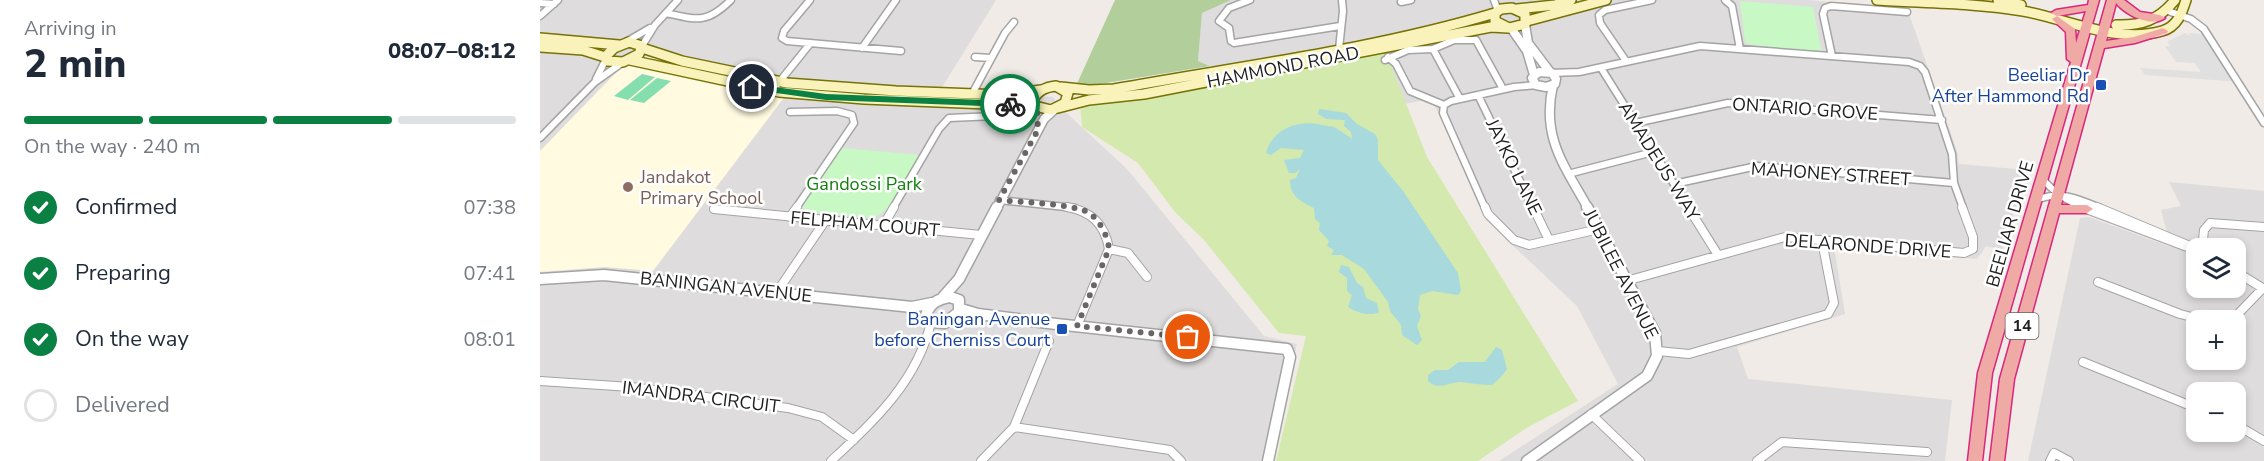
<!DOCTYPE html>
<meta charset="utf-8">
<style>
:root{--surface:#fff;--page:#f6f6f7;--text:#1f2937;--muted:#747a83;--line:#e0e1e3;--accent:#0b8043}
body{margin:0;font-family:"Nunito Sans",sans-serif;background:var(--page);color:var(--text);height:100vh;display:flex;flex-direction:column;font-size:22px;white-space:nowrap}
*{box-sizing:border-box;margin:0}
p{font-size:20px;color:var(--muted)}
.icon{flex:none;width:33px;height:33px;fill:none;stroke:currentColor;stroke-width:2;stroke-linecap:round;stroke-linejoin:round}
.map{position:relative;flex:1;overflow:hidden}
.panel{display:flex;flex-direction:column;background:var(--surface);width:540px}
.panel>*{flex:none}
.tools{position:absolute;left:1646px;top:238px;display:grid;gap:12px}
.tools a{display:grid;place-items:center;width:60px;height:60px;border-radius:12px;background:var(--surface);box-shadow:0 3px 9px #0003;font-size:30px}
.pin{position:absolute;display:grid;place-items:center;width:51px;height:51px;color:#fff;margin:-26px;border:3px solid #fff;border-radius:50%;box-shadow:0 2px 6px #0007}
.courier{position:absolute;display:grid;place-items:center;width:60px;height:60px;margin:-30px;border:4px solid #0b8043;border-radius:50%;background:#fff;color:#222;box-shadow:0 2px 8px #0007}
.overview em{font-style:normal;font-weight:800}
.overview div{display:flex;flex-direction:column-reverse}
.overview{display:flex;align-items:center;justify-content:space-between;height:102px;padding:0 24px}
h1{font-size:39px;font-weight:800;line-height:45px}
.bar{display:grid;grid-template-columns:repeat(4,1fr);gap:9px 6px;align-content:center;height:72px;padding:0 24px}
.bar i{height:8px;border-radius:4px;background:var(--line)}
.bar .selected{background:var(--accent)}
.bar p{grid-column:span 4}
ol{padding:0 24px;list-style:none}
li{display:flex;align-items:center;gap:18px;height:66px}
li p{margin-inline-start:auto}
li .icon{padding:6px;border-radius:50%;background:var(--accent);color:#fff;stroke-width:4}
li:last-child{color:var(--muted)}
li i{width:33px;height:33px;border:3px solid var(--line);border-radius:50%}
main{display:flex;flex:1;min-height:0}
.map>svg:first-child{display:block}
</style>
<main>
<section class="panel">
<div class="overview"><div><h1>2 min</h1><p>Arriving in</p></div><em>08:07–08:12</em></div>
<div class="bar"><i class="selected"></i><i class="selected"></i><i class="selected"></i><i></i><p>On the way · 240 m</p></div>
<ol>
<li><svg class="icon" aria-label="check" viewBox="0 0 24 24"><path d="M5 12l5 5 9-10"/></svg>Confirmed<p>07:38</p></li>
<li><svg class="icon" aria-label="check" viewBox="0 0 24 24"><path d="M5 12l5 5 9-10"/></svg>Preparing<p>07:41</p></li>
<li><svg class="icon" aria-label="check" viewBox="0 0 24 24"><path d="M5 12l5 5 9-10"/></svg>On the way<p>08:01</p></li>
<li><i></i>Delivered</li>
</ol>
</section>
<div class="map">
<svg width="1724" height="461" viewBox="0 0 1724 461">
<rect width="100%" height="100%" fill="#f0ebe6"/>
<path fill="#dedcdd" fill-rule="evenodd" d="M0,0H456L401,89L513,97L520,107L587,169L724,336L757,344L729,461H0Z
M691,0H1267L1367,8L1417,151L1419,164L1487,170L1462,250L1446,246L1437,259L1294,247L1305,314L1197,347L1208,379L1412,400L1405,461H959L1078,384L1037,306L946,220L892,99L848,107L688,72L658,61L662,13Z
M1629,182L1724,191V461H1488L1540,218L1549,217L1631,247L1621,210L1641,206ZM1656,249H1695V288H1656ZM1656,321H1695V360H1656ZM1656,393H1695V432H1656Z"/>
<path fill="#fffae0" d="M94,54L252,87L113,271L65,267L0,272V151Z"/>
<path fill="#d4e9ad" d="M845,50L887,157L1038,401L988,427L938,461H736L766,336L739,333L664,240L635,212L598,163L542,127L540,103Z"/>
<path fill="#b2cf9b" d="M575,0H691L662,13L658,61L670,66L535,88Z"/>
<path fill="#c8f9c4" d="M1200,1L1273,7L1282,54L1208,44L1205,41Z
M302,148L380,155C368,176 356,210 332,218L266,212L263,208L265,202Z"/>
<path fill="#85deae" d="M102,74L115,77L88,100L74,96Z
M117,78L131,81L104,103L90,100Z"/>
<path fill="#e0e0e0" d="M1645,33L1650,36L1649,33L1670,35L1701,82L1605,75L1600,68L1661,72L1655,63L1636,62L1625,46H1631L1627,42Z"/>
<path fill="#a7d9dd" d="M779,109L806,113L817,124L835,134L838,140V160L863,191L918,273L921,291L918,295L892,291L880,295L878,309L881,316L877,326L882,340L877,345L862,335L861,325L850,311L848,302L824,269L802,255H791L794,250L787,246L789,241L779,230L780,223L775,219L774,208C762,202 750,197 750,180L756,178L760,169L755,173H749L744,160L760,158L764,150L741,148L731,155L726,153C732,129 759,119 782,125C786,126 792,126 796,128C801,131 807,135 812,139L811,132L804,126L805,120L786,119L778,114Z
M801,265L809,267L817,283L823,287L826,298L837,303L839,312C830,317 815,312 808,307L812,295L807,291V278L799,272Z
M956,347L962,350L967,369L961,377L952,385C941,385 932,383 921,382C909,382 898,391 888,381V375L895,370H908L919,362H945Z"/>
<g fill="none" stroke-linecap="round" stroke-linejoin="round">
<defs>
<path id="minor-far1" d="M270,0L244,31L242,38L247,41L361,51
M710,0L689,8L679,21L689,28L691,41L694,43L800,26
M954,0L958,11
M1185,0L1192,6L1200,49
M861,2L871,0
M0,3L14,4
M1628,11L1651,19L1664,29L1724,123
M126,13C157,20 167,24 191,0
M0,16L18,0
M86,42L110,28
M102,46L115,25L138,0
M322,48L356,0
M799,49L803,11L802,0
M893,49L914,40H936L963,89
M1292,56L1283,14L1285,8L1291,6L1367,12
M435,57L451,58
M848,57L856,64L870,91L904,105
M845,60L868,50L893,49L920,99
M1086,61L1060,23L1059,15L1065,10L1112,0
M1061,68L1149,208
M1011,73L1039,72L1160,46L1369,62L1380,66L1385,72L1412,154L1414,183L1423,208
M56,79L66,59
M232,91L269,45
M432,94L465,33L474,22
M938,95L993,208
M250,112L297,111L312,115L314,123L256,208
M1095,123L1188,103L1402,120
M0,138L55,82L83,62
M1028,174L1113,152
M1502,178C1513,192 1529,202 1545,208
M1134,184L1217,166L1414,183
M459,200L535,208
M1496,200C1519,190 1539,199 1560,208
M353,208L399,129L409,118L455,116L477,124
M945,208L903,113L904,105L911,101L974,87L997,85"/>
<path id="minor" d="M527,207C551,211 565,224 569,249L537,326
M945,207L948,214L974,240L989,245L1059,229
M993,207L1009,240
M1148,207L1178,255
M1541,207L1650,248
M1557,207L1657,249
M174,209L441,235
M250,217L257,207
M343,226L354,207
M569,249L588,253L607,277
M1662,249L1664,230L1670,223L1724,227
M1695,271L1724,289
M1086,281L1245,237L1424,253L1433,249V237L1422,207
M1558,282L1640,314L1667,321
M237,292L285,221
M1675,321L1696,316L1723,288
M1118,351L1149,354L1288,314L1294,303L1282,241
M1543,362L1656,408
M0,381L91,387L248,408L282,417L314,440
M1051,414L1100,461
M1695,424L1724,441
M474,427L509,341
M291,461C334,421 377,382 391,322
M441,461L474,427L630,450L641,461
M1217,461L1242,442L1387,452
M1510,461L1514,453L1529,461"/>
<path id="tertiary-far1" d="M985,24L988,43L1010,72
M971,28L987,51L994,75
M999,72L1012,73L1016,79L1015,84L1006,87L996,85L992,78Z
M1013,85C1001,137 1024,165 1048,208
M457,208L504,119L515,109"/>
<path id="tertiary" d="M0,279L64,275L372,307L392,303
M403,297L419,279L457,207
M410,297L419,300V312L405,323L391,322L386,315C390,303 398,299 410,297Z
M421,309L438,314L516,324L747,349L750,357L728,461
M987,461L1107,376L1117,356L1115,333L1047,207"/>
<path id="secondary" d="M1337,0C1385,3 1435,3 1483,11C1527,19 1577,44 1622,31C1637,27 1642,13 1646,0
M1458,0L1481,5
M972,8L985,14V24L969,28L955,21V13L961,9Z
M977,9L1015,5L1031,0
M987,21L1066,0
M1576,25C1601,26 1619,20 1635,0
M0,38L79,45
M89,42L102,46L99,54L83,62L67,61L65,57L74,48Z
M0,47L43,50L65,57
M102,48L142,61L247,83L356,91L462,95L501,90
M90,60L239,92L324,99L495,106
M516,86L528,93L525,103L511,110L495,106L493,100C498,90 506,87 516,86Z
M521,87L549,90L574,89C701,66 831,50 955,13
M518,108L549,100L604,94L951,27L968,28"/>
<path id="trunk" d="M1549,0H1559L1452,373L1442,461H1428L1438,373L1531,62L1527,59L1526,32L1514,21L1512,19L1517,16L1511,13L1516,10L1548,5ZM1546,11L1536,43L1535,29L1517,16Z
M1567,0H1584L1600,12L1620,15L1625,18C1611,28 1586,15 1576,3L1566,41L1594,37L1623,28L1628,31L1627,33L1595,43L1564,48L1521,205H1547L1553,209L1547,213H1519L1474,379L1464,461H1450L1460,379Z"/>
</defs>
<use href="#minor-far1" stroke="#a4a4a4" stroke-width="9"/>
<use href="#minor" stroke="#a4a4a4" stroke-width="10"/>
<use href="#tertiary-far1" stroke="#a4a4a4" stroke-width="11"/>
<use href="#tertiary" stroke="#a4a4a4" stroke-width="13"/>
<use href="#secondary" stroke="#777206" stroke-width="12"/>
<use href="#trunk" stroke="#da277f" stroke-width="3"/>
<use href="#minor-far1" stroke="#fff" stroke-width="6"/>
<use href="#minor" stroke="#fff" stroke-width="8"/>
<use href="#tertiary-far1" stroke="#fff" stroke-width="8"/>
<use href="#tertiary" stroke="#fff" stroke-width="10"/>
<use href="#secondary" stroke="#f9f3bb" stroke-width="9"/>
<use href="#trunk" fill="#f0aaa6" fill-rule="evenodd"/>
</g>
<path fill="#0b8043" d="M212,84L286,94L470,101L475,104L470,107L286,100L208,89V85Z"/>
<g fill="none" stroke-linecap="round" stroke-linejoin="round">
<path stroke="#696765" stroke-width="6" stroke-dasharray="0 10.8" d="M470,104L497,108L498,130L459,200C478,202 536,204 549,213C560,220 568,237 569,249L537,326L648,337"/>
</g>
<g fill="#1a4fb4" stroke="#fff" stroke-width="2">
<rect x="1555" y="79" width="12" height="12" rx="3"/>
<rect x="516" y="323" width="12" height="12" rx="3"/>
</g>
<circle fill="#8d6e63" stroke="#fff" stroke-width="2" cx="88" cy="187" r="6"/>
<g text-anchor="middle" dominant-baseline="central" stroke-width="5" stroke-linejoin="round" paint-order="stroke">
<rect fill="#fff" stroke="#636363" stroke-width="1.5" x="1465.5" y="313" width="33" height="26" rx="4.5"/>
<g font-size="16" font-weight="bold" fill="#202020">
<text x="1482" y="326">14</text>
</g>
<g font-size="18" fill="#202020" stroke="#fff">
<text transform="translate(743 67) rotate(-11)">HAMMOND ROAD</text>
<text transform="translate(1265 109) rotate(4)">ONTARIO GROVE</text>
<text transform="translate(1119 161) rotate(58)">AMADEUS WAY</text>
<text transform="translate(974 167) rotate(64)">JAYKO LANE</text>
<text transform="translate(1291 174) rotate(4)">MAHONEY STREET</text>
<text transform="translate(325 224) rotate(5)">FELPHAM COURT</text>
<text transform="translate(1470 224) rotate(-74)">BEELIAR DRIVE</text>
<text transform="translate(1328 246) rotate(4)">DELARONDE DRIVE</text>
<text transform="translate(1081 274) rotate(63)">JUBILEE AVENUE</text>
<text transform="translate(186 287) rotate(6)">BANINGAN AVENUE</text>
<text transform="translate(161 397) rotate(7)">IMANDRA CIRCUIT</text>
</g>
<g font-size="18" fill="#164399" stroke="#fff" text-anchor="end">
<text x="1549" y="75">Beeliar Dr<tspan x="1549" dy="21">After Hammond Rd</tspan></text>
<text x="510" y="319">Baningan Avenue<tspan x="510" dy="21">before Cherniss Court</tspan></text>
</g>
<g font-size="18" fill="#785e54" stroke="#fff" text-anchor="start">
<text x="100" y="177">Jandakot<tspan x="100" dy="21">Primary School</tspan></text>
</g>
<g font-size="18" fill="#147e0d" stroke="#fff">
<text x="324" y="184">Gandossi Park</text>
</g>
</g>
</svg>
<div class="tools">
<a><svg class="icon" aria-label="layers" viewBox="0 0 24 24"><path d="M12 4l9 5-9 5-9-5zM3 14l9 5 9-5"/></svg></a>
<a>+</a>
<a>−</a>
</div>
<div class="pin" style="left:648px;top:337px;background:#ea580c"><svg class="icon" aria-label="bag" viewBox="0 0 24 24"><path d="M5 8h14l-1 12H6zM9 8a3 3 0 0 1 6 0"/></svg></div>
<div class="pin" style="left:212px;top:87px;background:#1f2937"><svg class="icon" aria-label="home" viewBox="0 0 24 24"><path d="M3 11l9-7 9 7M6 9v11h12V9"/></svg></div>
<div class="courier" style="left:470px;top:104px"><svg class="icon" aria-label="bike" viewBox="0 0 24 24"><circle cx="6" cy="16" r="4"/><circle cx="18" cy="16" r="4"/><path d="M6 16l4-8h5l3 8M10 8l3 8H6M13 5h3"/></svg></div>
</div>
</main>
